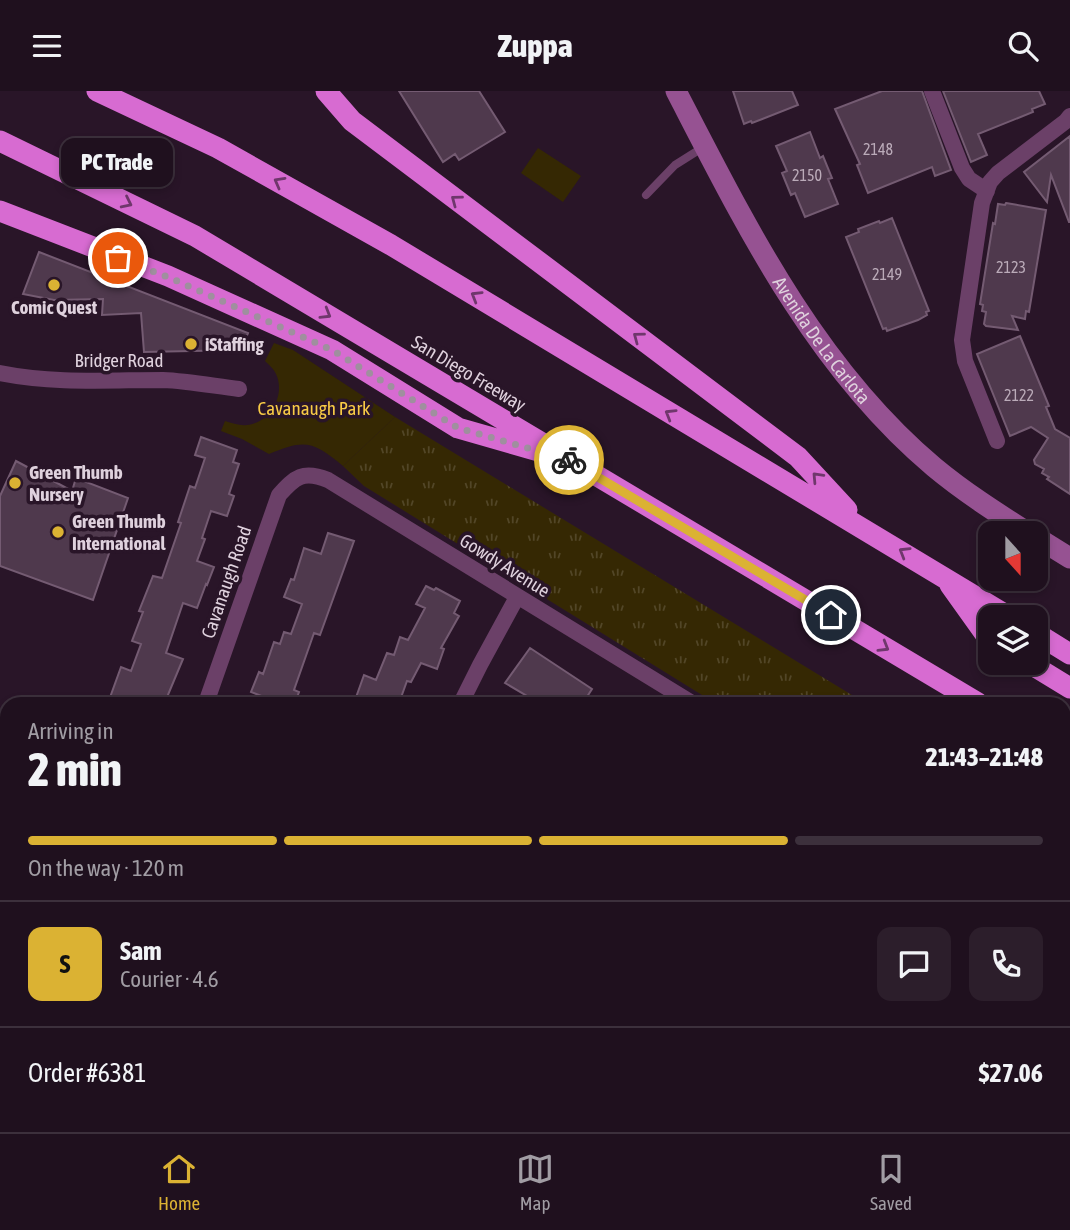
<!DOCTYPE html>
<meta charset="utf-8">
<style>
:root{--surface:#1f101e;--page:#2c1e2b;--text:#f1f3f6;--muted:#a19da4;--line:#3c303c;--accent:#dbb233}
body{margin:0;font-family:"Asap Condensed",sans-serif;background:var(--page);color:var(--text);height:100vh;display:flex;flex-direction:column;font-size:26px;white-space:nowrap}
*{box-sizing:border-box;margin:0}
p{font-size:23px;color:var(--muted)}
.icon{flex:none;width:38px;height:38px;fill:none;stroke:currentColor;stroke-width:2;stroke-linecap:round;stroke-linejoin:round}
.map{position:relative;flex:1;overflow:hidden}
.panel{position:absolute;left:0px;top:606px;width:1071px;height:436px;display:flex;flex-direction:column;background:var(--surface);border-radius:21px 21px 0 0;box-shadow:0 4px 10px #0003,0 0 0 2px var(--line)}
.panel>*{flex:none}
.needle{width:46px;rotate:159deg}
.controls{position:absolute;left:978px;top:430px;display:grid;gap:14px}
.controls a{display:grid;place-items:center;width:70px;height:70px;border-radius:14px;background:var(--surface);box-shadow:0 4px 10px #0003,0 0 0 2px var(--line);font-size:35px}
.pin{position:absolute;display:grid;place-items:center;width:60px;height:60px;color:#fff;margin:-30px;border:4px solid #fff;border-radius:50%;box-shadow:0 2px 7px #0007}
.courier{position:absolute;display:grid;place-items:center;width:70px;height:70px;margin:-35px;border:5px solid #dbb233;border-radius:50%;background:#fff;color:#222;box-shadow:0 2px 9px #0007}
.bubble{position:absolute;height:49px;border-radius:14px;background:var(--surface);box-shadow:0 4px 10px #0003,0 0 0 2px var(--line);font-size:23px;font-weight:800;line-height:49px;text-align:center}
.head em{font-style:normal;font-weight:800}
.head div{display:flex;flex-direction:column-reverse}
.head{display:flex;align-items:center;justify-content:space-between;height:119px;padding:0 28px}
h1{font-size:46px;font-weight:800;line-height:52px}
.bar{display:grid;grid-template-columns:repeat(4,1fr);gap:10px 7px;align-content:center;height:84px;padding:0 28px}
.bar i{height:9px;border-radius:5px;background:var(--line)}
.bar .current{background:var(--accent)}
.bar p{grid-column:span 4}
.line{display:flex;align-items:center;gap:18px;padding:0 28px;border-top:2px solid var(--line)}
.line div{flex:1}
.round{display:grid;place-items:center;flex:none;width:74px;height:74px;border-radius:14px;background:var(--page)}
header{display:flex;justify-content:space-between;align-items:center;height:91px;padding:0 28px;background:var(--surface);font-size:32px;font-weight:800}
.dock{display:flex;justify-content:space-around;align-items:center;height:98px;border-top:2px solid var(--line);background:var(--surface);font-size:19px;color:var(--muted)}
.dock a{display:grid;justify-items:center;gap:4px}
.dock .current{color:var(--accent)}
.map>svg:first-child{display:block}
</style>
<header><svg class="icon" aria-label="menu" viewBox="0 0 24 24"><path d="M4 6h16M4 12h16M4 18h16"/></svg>Zuppa<svg class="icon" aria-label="search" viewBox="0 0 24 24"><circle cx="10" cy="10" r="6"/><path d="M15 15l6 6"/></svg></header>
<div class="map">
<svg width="1070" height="1041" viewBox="0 0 1070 1041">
<defs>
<pattern id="grass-tufts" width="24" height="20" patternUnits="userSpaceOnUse" patternTransform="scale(1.75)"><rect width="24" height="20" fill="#352803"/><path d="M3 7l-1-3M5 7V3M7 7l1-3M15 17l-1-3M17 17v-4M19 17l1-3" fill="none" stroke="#524627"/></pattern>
</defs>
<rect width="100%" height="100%" fill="#291528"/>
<path fill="url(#grass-tufts)" d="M395,326L865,612H715L364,395L343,375Z
M1064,733L1070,737V829L1064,826Z"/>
<path fill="#352803" d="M538,57L581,85L563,111L521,82Z
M274,252L293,259L395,326L343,375C313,350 305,348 269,363L242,348L221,340L225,330C232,332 240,335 247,334C270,332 286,304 276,283C274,278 269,274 265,270Z"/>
<path fill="#4f394d" stroke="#745b72" stroke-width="2" d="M399,0H479L505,41L459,69L455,63L443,71Z
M733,0H792L798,14L752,32L751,30L744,33Z
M882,0H922L951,79L935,85L932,76L868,102L857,74L860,73L835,18Z
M943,0H1039L1045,13L1032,18L1033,21L978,43L987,64L971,71Z
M810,41L820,67L823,65L832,87L828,88L838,113L805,126L795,102L791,104L782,82L787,80L776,55Z
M1070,45V131H1069L1051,84L1047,111L1024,81Z
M1006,112L1046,119L1029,221L1026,220L1025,228L1012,225L1018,239L986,235L984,233L986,221L982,220L983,214L980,213L993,132L995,133L998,113L1005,114Z
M892,127L929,220L926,221L927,224L918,229L887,240L886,237L883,238L846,146L859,141L858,138L879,130L880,132Z
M39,161L248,242L241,259L144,261L141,222L102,224L103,208L54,209L23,203Z
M1020,245L1049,315L1046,316L1055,338L1070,347V403L1047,388L1049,386L1042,382L1044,378L1035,373L1034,369L1048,347L1031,336L1010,345L977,263Z
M201,346L237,359L233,371L239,373L229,403L234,405L227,425L211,420L202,447L205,448L197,470L214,476L207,494L206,493L197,517L183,512L166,562L183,568L165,611L148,606L146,612H108L121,576L131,580L141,553L132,550L143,521L139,520L153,485L162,487L181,432L178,431L190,395L195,397L205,367L195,364Z
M16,370L72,400L76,387L128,407L93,509L0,475V405Z
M328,442L354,450L320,544L314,542L294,599L299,601L295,612H265L267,607L251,601L259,581L263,583L274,551L280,553L284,541L291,543L302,513L284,506L291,488L294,489L304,457L321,463Z
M426,495L434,499L436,497L460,510L454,522L459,525L441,557L444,558L437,578L421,572L411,591L407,590L399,612H354L364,584L376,589L387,562L394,564L400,546L408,549L425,517L416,513Z
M530,557L592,598L583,612H539L505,592Z"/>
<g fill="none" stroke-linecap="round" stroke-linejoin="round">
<path stroke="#6b4068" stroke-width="8" d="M646,104L675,74L702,57"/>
<path stroke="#6b4068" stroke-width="16" d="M932,0L962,77L969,88L987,100
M0,282C55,293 108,289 163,289C188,290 214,295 239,298
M997,350L965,270L962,249L982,112L990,91L998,82L1066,30L1070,25
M206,612L279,404C295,386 303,379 328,389L692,612
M461,612L480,574L517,506
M1064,839L1070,843
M252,1034L272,1041
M317,1041L319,1034
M854,1041L858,1034"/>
<g stroke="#965292" stroke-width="21">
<path id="s1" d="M676,0C746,135 815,276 934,376C964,401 997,422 1030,443"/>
<path d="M1036,446L1070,467"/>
</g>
<path stroke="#d76bd1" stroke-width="21" d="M97,0L218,57L391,154L1011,527
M326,0L352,30L798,366L847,419
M0,50L195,145L978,612
M0,120L168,185L332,259L458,337L545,362
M950,494L990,550
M1036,542L1070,563
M1029,572L1070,597
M1064,665L1070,669"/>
</g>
<defs><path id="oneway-chevron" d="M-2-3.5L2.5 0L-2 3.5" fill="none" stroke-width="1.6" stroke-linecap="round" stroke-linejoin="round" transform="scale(1.75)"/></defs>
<g stroke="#6f376c">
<use href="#oneway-chevron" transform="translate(279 91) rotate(-151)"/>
<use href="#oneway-chevron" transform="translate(456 109) rotate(-143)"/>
<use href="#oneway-chevron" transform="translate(127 112) rotate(26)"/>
<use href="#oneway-chevron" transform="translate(476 205) rotate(-149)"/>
<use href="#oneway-chevron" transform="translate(326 223) rotate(31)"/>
<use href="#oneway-chevron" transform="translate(638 246) rotate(-143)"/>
<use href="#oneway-chevron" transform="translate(670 323) rotate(-149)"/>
<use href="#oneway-chevron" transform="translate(817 386) rotate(-133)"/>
<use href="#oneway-chevron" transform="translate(904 461) rotate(-149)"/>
<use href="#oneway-chevron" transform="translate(884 556) rotate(31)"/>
</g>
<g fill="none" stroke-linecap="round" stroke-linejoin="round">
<path stroke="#9f8f9e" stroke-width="7" stroke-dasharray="0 12.6" d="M118,167L168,186L332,259L458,337L569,369"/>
<path stroke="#dbb233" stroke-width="9" d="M569,369L831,524"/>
</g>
<g fill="#dbb233" stroke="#291528" stroke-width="2.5">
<circle cx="54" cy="194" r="7"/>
<circle cx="191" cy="253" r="7"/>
<circle cx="15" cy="392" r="7"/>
<circle cx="58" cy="441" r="7"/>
</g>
<g text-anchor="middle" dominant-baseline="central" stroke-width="7" stroke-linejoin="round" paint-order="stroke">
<g font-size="16" fill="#bbabb9">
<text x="878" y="58">2148</text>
<text x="807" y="84">2150</text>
<text x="1011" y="176">2123</text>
<text x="887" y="183">2149</text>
<text x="1019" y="304">2122</text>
</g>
<g font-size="19" font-weight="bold" fill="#dfd1dd" stroke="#291528" text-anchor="start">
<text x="54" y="216" text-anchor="middle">Comic Quest</text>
<text x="205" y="253">iStaffing</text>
<text x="29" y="381">Green Thumb<tspan x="29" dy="22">Nursery</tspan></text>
<text x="72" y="430">Green Thumb<tspan x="72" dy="22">International</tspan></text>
</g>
<g font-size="19" fill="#dfd1dd" stroke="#291528">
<text stroke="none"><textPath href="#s1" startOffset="289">Avenida De La Carlota</textPath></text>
<text x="119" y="269">Bridger Road</text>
<text transform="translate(469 282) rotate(31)">San Diego Freeway</text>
<text transform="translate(505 474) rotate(32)">Gowdy Avenue</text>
<text transform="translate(226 491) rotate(-71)">Cavanaugh Road</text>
</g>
<g font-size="19" fill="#f8cb46" stroke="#291528">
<text x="314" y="317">Cavanaugh Park</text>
</g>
</g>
</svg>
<div class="controls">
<a><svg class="needle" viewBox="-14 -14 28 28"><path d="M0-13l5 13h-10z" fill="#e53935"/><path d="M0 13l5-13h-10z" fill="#a19da4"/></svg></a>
<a><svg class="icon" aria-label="layers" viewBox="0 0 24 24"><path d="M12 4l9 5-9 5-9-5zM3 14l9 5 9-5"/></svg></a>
</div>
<div class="pin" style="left:118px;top:167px;background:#ea580c"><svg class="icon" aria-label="bag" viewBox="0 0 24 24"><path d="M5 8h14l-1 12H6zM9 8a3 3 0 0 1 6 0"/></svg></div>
<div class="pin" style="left:831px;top:524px;background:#1f2937"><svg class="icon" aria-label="home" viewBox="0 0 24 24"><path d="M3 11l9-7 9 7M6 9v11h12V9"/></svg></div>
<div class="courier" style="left:569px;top:369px"><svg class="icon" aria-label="bike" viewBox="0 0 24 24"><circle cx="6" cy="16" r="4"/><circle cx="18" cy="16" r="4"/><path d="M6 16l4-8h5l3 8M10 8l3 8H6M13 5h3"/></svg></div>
<div class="bubble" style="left:61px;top:47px;width:112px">PC Trade</div>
<section class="panel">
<div class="head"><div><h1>2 min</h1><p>Arriving in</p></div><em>21:43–21:48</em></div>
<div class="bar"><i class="current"></i><i class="current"></i><i class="current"></i><i></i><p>On the way · 120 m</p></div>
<div class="line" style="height:126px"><b class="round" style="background:var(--accent);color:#111">S</b><div><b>Sam</b><p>Courier · 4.6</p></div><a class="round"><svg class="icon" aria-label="chat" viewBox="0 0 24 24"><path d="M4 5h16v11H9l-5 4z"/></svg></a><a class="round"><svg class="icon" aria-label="phone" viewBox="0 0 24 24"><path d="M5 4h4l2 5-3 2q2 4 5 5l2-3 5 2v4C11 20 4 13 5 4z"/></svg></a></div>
<div class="line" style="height:91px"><div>Order #6381</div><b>$27.06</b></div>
</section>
</div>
<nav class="dock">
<a class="current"><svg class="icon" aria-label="home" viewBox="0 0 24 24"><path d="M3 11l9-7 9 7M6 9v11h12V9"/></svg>Home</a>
<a><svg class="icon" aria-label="map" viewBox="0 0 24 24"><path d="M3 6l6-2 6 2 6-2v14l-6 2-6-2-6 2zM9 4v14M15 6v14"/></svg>Map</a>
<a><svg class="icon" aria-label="saved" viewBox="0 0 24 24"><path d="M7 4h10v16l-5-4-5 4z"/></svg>Saved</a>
</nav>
